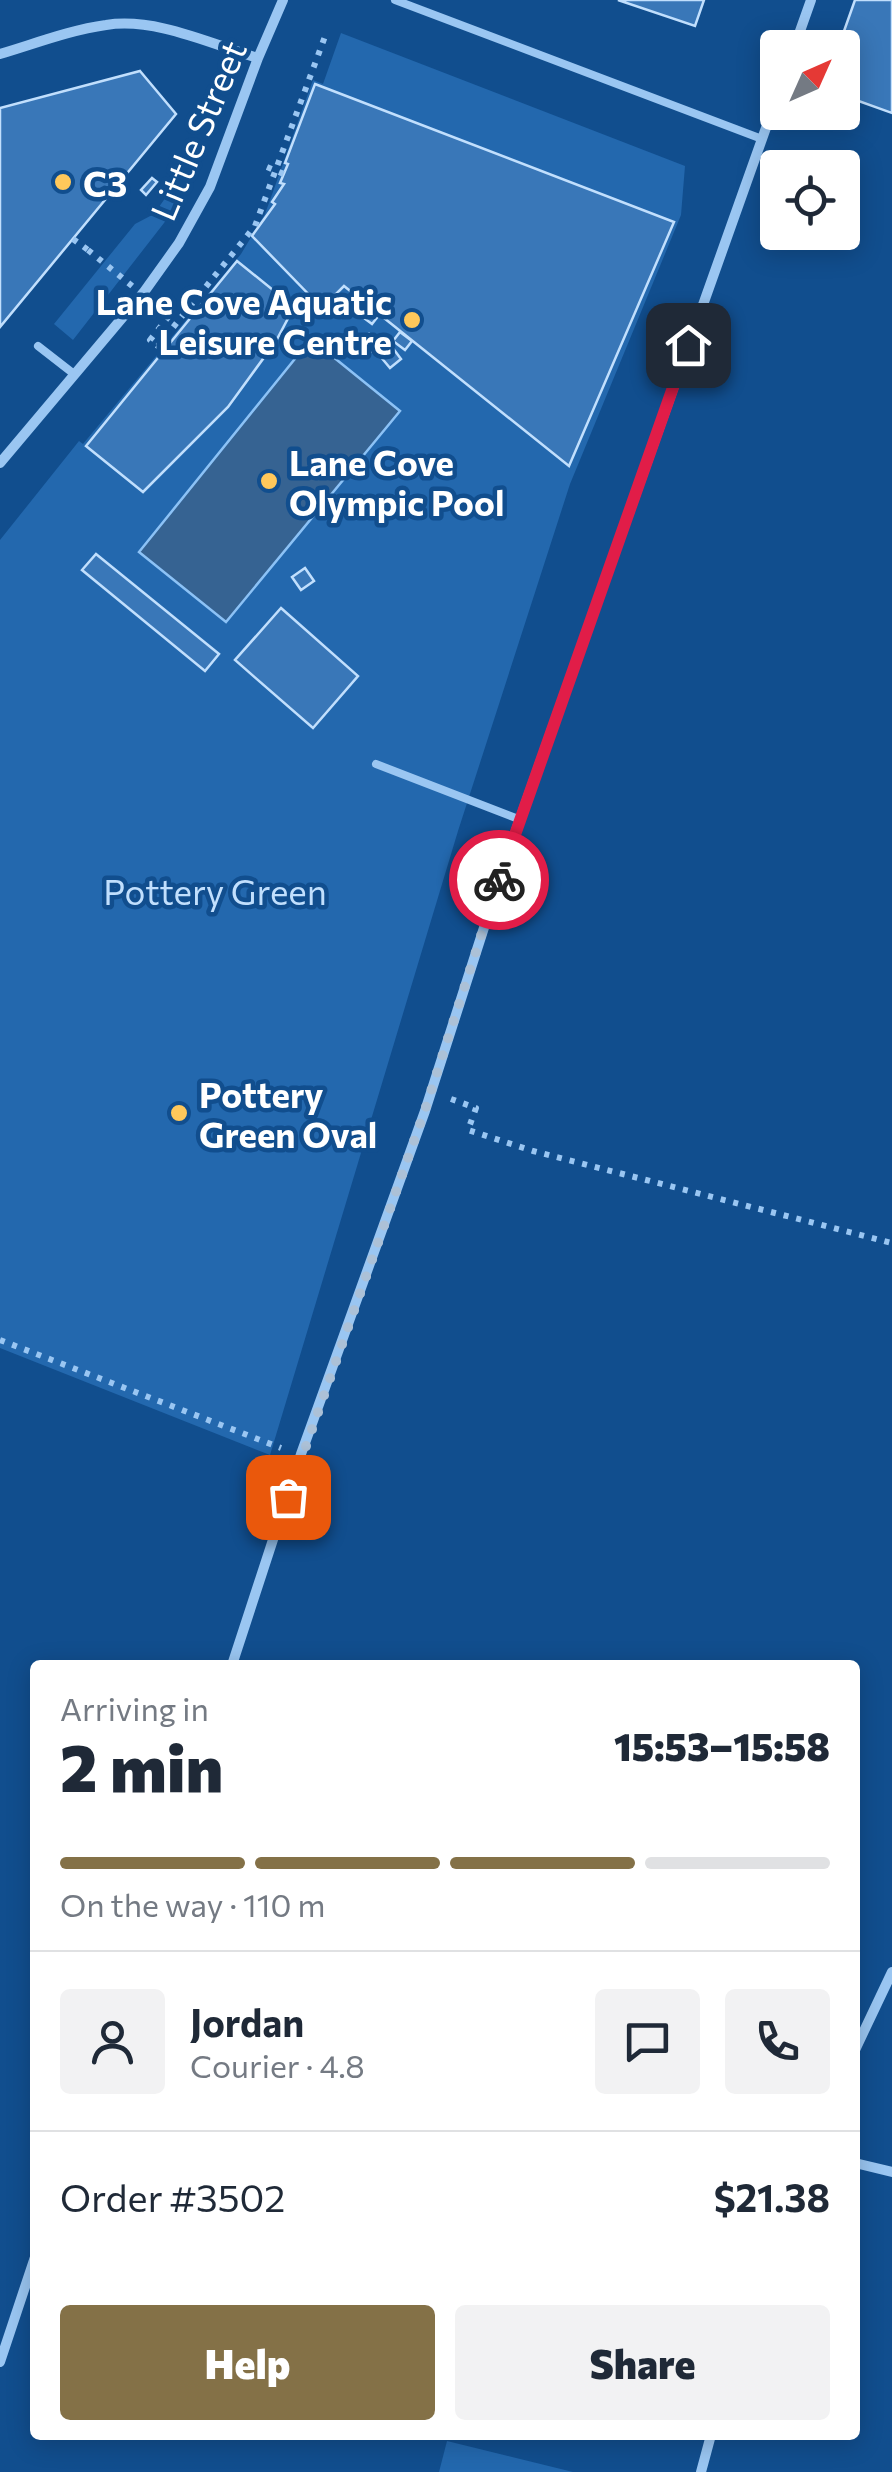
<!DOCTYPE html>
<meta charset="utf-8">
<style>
:root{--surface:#fff;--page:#f2f2f3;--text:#1f2937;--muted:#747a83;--line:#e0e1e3;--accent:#847147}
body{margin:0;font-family:Commissioner,sans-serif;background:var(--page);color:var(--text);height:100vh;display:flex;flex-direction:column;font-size:38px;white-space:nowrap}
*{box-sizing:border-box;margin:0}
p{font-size:32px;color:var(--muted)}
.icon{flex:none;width:55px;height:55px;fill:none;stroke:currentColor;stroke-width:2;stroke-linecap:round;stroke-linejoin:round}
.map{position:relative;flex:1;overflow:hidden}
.panel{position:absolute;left:30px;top:1660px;width:830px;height:780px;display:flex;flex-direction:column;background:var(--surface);border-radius:10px;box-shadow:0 5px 25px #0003}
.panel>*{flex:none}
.needle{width:65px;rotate:45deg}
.fabs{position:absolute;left:760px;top:30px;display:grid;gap:20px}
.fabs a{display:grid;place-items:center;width:100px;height:100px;border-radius:10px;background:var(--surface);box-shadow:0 5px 25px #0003;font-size:50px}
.pin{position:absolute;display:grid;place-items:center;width:85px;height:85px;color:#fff;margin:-42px;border-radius:20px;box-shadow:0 5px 15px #0006}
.courier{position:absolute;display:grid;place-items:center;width:100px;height:100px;margin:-50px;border:8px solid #e11d48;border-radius:50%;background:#fff;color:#222;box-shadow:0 2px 12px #0007}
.head em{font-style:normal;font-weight:800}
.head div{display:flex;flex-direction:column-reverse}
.head{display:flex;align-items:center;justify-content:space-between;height:170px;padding:0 30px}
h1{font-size:65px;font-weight:800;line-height:75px}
.bar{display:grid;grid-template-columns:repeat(4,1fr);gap:15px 10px;align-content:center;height:120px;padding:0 30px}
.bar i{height:12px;border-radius:8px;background:var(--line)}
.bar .on{background:var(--accent)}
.bar p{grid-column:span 4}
.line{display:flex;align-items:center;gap:25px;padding:0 30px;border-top:2px solid var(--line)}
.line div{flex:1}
.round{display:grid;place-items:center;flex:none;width:105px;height:105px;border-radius:10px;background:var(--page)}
.cta{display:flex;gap:20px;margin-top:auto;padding:20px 30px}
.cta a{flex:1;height:115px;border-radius:10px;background:var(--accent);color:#fff;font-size:40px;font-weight:800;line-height:115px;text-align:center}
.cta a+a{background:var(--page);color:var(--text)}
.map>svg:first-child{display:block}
</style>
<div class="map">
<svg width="892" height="2472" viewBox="0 0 892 2472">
<rect width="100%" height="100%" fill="#114e8e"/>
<path fill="#2368ae" d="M341,33L685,166L681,215L570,484L458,831L270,1455L0,1348V540L79,441L83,444L241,254L265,214L313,80L323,84Z
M173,187L185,196L73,340L54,324L135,224L154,214Z
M447,2441L573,2472H439Z"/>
<path fill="#366392" stroke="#8cc2f6" stroke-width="2.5" d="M311,339L400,411L226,622L139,552Z"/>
<path fill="#3977b8" stroke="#c1dffd" stroke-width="2.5" d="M618,0H704L695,26Z
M855,0H892V113L842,95V48H838Z
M140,71L176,114L0,327V108Z
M315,84L674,222L569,466L344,286L322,308L252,236L275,204L272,202L284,184L280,183L288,164L285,163Z
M152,178L157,182L146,195L141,190Z
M237,261L294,307L276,341L228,407L143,492L86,446Z
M367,306L379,315L372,324L360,315Z
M400,332L412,341L405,350L393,341Z
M369,334L378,346L367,355L357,342Z
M392,347L401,359L390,368L380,356Z
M96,554L219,654L205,671L82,570Z
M305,568L314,581L301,590L292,577Z
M281,608L358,676L313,728L235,660Z"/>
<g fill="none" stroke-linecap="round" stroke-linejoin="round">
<path stroke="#9ac6f2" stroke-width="6" stroke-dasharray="5 8" stroke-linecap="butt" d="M267,167L284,174
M73,239L88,250
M169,316L150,340L158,346L255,226L327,31
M451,1099L476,1108L468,1130L533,1151L892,1243
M0,1340L281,1448"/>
<path stroke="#9ac6f2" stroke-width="8" d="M395,0L762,139
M38,346L74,374
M376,764L521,820"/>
<path stroke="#9ac6f2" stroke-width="10" d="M794,48L811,0
M0,54C34,44 70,30 106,25C155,17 211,44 258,58
M0,463L144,292L179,243L210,187L258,58L283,0
M232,1665L301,1454L425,1111L509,850L778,94
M855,2050L892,1972
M855,2163L892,2172
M0,2362L35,2257
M701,2472L711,2435"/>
<path stroke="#9ac6f2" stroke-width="6" stroke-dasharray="5 8" stroke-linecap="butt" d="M88,250L169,316"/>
</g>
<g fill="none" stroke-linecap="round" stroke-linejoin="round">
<path stroke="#acc1d7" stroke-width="10" stroke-dasharray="0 18" d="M288,1497L425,1110L499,880"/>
<path stroke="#e11d48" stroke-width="12" d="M499,880L688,345"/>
</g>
<g fill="#ffc85b" stroke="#114e8e" stroke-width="4">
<circle cx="63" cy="182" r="10"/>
<circle cx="412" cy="320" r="10"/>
<circle cx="269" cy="481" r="10"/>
<circle cx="179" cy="1113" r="10"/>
</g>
<g text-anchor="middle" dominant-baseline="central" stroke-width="9" stroke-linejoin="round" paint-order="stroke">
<g font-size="35" fill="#fff" stroke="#114e8e">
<text transform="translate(197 130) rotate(-67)">Little Street</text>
</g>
<g font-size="35" font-weight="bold" fill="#fff" stroke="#114e8e" text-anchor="start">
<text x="83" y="182">C3</text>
<text x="392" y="300" text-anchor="end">Lane Cove Aquatic<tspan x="392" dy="40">Leisure Centre</tspan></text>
<text x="289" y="461">Lane Cove<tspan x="289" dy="40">Olympic Pool</tspan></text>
<text x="199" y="1093">Pottery<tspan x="199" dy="40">Green Oval</tspan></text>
</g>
<g font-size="35" fill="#c1dffd" stroke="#114e8e">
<text x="215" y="890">Pottery Green</text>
</g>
</g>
</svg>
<div class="fabs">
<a><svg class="needle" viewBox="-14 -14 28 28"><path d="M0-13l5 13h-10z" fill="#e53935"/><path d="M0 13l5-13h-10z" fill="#747a83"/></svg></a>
<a><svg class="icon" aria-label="locate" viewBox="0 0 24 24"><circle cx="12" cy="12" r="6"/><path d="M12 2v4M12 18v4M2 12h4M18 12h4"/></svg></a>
</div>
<div class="pin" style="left:288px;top:1497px;background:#ea580c"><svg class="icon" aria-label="bag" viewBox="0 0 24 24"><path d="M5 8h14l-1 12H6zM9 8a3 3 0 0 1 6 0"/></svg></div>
<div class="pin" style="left:688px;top:345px;background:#1f2937"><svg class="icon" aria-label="home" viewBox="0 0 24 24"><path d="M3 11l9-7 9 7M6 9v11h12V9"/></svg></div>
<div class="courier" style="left:499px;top:880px"><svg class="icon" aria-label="bike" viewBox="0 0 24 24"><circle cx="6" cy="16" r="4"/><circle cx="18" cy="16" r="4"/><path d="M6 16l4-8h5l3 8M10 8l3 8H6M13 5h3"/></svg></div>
<section class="panel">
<div class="head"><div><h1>2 min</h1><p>Arriving in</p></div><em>15:53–15:58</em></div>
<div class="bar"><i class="on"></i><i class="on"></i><i class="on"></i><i></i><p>On the way · 110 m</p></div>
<div class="line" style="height:180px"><a class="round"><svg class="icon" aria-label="person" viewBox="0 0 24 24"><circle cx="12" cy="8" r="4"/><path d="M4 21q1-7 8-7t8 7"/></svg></a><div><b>Jordan</b><p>Courier · 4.8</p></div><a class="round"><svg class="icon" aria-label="chat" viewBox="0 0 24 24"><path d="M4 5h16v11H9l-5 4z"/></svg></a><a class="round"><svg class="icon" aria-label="phone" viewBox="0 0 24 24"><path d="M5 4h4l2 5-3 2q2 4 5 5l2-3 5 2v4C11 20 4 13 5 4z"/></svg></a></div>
<div class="line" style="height:130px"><div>Order #3502</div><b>$21.38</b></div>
<div class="cta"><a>Help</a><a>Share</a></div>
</section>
</div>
